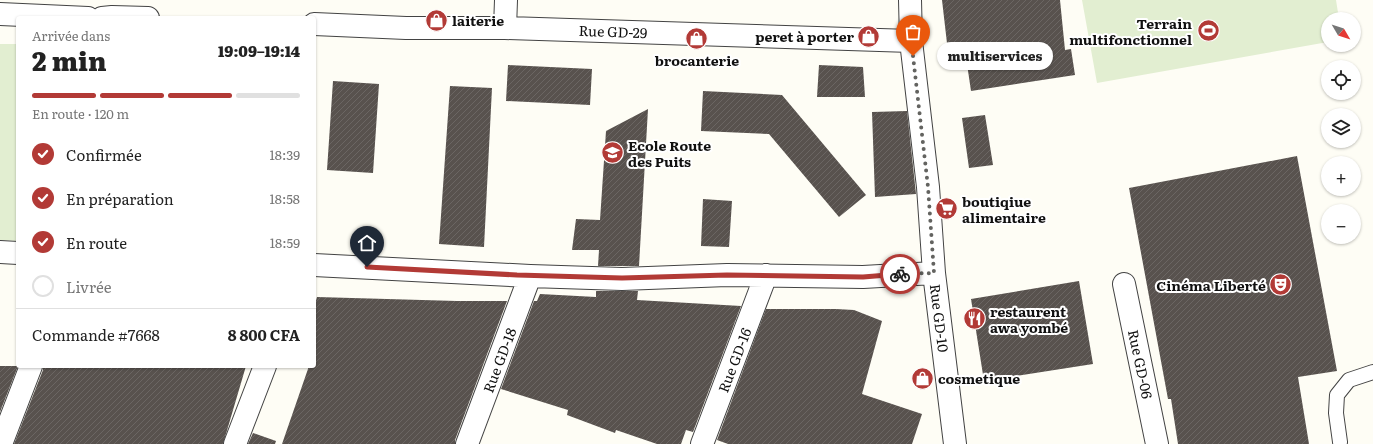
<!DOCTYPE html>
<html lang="fr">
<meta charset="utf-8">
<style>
:root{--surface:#fff;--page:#f2f2f2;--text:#222;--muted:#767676;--line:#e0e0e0;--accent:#b23a36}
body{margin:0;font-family:Literata,serif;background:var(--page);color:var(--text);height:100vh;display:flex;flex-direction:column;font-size:15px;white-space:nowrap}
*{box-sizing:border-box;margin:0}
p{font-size:13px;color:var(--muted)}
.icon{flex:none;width:22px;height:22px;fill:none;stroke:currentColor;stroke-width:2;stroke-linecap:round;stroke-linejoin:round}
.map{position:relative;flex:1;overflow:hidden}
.sheet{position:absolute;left:16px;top:16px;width:300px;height:352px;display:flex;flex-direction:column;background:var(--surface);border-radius:4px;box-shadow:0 1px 3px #0004}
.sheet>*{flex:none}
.needle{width:26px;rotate:129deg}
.controls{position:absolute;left:1321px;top:12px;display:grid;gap:8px}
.controls a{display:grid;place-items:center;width:40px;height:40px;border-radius:50%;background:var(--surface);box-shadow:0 1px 3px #0004;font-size:20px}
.pin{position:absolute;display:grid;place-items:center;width:34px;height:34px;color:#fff;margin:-41px -17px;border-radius:50% 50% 50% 0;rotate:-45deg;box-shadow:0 0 4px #0007}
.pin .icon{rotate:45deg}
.courier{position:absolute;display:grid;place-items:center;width:40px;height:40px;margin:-20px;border:3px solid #b23a36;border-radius:50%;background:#fff;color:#222;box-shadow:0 1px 5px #0007}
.bubble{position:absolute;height:28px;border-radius:14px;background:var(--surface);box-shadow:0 1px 3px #0004;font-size:13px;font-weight:800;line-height:28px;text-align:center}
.head em{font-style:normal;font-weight:800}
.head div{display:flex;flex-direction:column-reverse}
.head{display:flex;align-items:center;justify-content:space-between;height:68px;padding:0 16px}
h1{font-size:26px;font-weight:800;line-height:30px}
.bar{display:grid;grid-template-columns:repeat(4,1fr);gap:6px 4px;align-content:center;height:48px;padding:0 16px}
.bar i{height:5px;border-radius:3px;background:var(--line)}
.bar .active{background:var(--accent)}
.bar p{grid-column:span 4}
.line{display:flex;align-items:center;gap:10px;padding:0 16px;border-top:1px solid var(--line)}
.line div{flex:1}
ol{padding:0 16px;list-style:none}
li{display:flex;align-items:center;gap:12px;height:44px}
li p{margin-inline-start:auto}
li .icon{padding:4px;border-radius:50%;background:var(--accent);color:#fff;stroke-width:4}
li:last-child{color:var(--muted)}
li i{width:22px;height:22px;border:2px solid var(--line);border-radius:50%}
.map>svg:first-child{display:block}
</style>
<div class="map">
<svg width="1373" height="444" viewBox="0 0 1373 444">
<defs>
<pattern id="building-hatch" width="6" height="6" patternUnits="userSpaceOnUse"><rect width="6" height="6" fill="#58524e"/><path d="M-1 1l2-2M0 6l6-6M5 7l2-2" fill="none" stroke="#6b6663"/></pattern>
</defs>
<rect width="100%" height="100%" fill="#fefdf5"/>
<path fill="#e2eed1" d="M1082,0H1336L1339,19H1328V42L1097,83Z
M0,44H18V241L0,240Z"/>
<path fill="url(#building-hatch)" d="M942,0H1060L1065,50L1071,49L1075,75L971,91L967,64L959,65L957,51L948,52Z
M508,65L592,69L590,105L506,101Z
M819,65L863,67L865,97H817Z
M333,81L379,84L373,173L327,170Z
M450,86L492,88L484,247L439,244Z
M703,91L782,95L866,195L839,217L769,134L701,131Z
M648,109L639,266H598L599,250H572L576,219L600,220L606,131Z
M907,111L916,194L875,197L872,112Z
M985,115L993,165L969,168L962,118Z
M1297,156L1337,371L1298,377L1309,444H1178L1171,399H1168L1129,188Z
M703,199L732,201L729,247L701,246Z
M1079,281L1093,364L984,381L971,299Z
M596,291H638L637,300L741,306L693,432L686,430L681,444H657L616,430L615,433L567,415L568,410L501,389L534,301H537L540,294L596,297Z
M317,297L457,301H507L455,440V444H282L309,366H314V308Z
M766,309H836L854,310L882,321L862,394L922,414L912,444H728L717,440Z
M0,366H18L0,412Z
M43,366H246L223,444H14L43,370Z
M253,433L276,441L275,444H248Z"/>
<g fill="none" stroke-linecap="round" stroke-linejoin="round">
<defs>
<path id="service" d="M1340,442L1336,413L1337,395L1349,380L1373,372"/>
<path id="minor" d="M910,0L911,41L928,187L934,273L955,444
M0,14L88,18
M102,18L112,17L148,18
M314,24L406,28H505L911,41
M505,28L506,0
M0,252L18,253
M314,265L530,276L622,279L727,275L863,277L934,273
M1124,284L1157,444
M1,444L31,366
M235,444L265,366
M467,444L530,276
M702,444L766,275"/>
</defs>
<use href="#service" stroke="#434343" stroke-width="16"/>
<use href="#minor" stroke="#434343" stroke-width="24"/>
<use href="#service" stroke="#fff" stroke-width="14"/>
<use href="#minor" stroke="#fff" stroke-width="22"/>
</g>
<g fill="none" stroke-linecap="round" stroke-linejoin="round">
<path stroke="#636360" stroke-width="4" stroke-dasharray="0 7.2" d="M900,274L934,273L928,187L913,56"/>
<path stroke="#b23a36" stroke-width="5" d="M367,267L517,275L622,278L727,275L863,277L900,274"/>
</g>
<defs>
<symbol id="shop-disc" viewBox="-11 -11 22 22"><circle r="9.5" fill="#b23a36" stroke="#fff"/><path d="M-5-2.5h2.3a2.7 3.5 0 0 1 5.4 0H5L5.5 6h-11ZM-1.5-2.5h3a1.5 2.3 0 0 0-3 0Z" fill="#fff"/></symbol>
<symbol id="stadium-disc" viewBox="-11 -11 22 22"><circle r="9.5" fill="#b23a36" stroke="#fff"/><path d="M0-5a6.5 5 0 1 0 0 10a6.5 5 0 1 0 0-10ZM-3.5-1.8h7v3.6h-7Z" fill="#fff"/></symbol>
<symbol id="school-disc" viewBox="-11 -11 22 22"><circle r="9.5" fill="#b23a36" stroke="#fff"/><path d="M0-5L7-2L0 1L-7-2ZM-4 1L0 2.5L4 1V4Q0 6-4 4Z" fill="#fff"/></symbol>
<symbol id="supermarket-disc" viewBox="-11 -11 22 22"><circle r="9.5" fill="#b23a36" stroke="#fff"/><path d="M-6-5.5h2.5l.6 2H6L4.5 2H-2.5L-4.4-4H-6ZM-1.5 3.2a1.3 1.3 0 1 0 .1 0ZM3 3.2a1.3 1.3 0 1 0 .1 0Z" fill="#fff"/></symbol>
<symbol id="theatre-disc" viewBox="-11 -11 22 22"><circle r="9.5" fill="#b23a36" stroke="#fff"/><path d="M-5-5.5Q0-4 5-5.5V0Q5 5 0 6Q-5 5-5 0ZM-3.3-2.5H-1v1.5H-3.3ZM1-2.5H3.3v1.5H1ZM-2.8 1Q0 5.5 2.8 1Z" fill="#fff"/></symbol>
<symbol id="restaurant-disc" viewBox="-11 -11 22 22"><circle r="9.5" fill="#b23a36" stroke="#fff"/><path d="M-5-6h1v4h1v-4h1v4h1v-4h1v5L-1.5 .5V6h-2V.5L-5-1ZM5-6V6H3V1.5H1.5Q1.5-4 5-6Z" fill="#fff"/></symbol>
</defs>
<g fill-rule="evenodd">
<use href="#shop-disc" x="424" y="8" width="25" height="25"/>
<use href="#stadium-disc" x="1196" y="18" width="25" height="25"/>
<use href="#shop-disc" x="856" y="24" width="25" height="25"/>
<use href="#shop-disc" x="684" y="26" width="25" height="25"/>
<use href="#school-disc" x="600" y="140" width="25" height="25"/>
<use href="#supermarket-disc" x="934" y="196" width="25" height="25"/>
<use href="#theatre-disc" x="1268" y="272" width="25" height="25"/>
<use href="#restaurant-disc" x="962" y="306" width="25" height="25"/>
<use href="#shop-disc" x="910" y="366" width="25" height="25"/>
</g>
<g text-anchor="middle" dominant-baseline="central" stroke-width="4" stroke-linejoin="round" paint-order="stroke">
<g font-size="14" font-weight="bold" fill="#101010" stroke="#fff" text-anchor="start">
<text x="452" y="20">laiterie</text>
<text x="1192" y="23" text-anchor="end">Terrain<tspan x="1192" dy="16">multifonctionnel</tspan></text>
<text x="854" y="36" text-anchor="end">peret à porter</text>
<text x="697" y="60" text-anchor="middle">brocanterie</text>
<text x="628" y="145">Ecole Route<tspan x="628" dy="16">des Puits</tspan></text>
<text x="962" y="201">boutiqiue<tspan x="962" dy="16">alimentaire</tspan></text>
<text x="1266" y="285" text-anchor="end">Cinéma Liberté</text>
<text x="990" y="311">restaurent<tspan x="990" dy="16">awa yombé</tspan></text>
<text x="938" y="378">cosmetique</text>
</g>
<g font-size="14" fill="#101010" stroke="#fff">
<text transform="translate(613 31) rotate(2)">Rue GD-29</text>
<text transform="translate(940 318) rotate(83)">Rue GD-10</text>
<text transform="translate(499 360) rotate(-69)">Rue GD-18</text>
<text transform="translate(734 360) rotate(-69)">Rue GD-16</text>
<text transform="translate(1141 364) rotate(78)">Rue GD-06</text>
</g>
</g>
</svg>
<div class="controls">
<a><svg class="needle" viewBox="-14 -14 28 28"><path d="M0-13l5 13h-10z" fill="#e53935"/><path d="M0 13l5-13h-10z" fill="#767676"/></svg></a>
<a><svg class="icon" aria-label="locate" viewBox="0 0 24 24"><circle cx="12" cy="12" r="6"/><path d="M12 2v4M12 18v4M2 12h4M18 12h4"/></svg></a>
<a><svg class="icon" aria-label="layers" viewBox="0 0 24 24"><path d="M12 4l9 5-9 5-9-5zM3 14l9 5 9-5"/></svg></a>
<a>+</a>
<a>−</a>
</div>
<div class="pin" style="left:913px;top:56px;background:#ea580c"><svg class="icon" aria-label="bag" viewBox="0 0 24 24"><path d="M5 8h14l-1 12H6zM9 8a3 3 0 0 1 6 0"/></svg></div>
<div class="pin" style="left:367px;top:267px;background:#1f2937"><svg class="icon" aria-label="home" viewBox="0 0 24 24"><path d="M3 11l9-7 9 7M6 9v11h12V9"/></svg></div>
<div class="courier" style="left:900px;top:274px"><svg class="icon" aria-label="bike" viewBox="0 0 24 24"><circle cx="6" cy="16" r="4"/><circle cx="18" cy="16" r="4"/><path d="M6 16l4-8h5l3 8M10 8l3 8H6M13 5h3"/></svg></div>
<div class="bubble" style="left:937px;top:42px;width:116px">multiservices</div>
<section class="sheet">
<div class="head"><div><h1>2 min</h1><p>Arrivée dans</p></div><em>19:09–19:14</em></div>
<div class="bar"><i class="active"></i><i class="active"></i><i class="active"></i><i></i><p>En route · 120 m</p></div>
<ol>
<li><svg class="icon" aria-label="check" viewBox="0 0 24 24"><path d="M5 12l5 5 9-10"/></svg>Confirmée<p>18:39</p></li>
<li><svg class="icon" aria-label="check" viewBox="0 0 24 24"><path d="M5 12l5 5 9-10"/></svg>En préparation<p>18:58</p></li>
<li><svg class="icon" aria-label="check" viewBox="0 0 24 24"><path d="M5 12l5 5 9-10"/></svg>En route<p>18:59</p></li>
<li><i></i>Livrée</li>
</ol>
<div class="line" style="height:52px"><div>Commande #7668</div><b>8 800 CFA</b></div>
</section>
</div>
